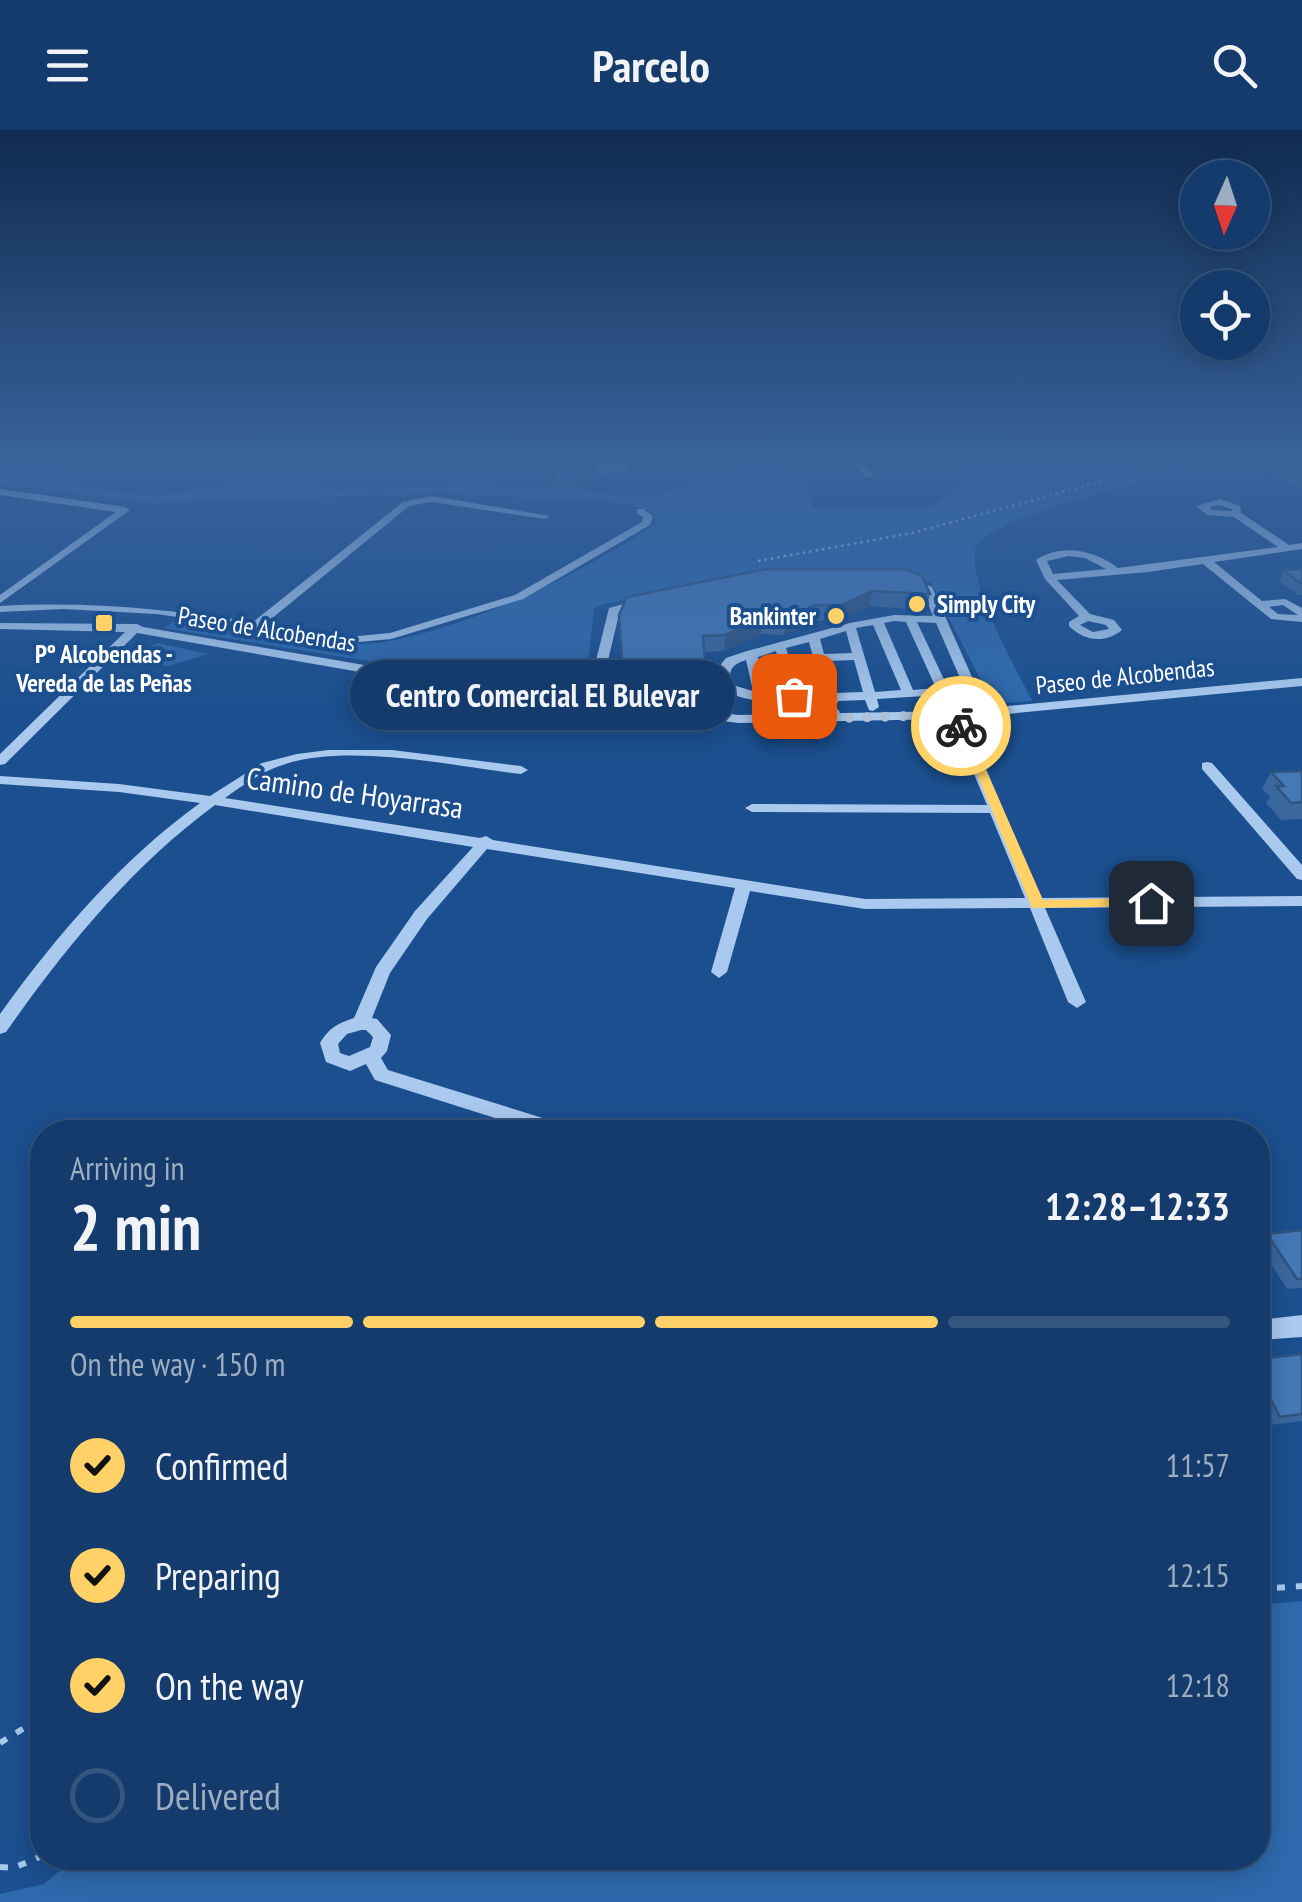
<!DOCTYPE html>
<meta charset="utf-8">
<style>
:root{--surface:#143b6b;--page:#1d4271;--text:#f1f3f6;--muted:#9dadc1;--line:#33557e;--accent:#ffd166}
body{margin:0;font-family:"PT Sans Narrow",sans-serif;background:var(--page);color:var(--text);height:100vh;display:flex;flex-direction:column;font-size:38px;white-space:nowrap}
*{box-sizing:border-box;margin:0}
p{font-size:32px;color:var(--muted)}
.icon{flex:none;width:55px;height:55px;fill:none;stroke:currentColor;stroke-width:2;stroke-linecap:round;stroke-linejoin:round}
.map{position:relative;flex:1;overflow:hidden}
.details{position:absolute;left:30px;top:990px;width:1240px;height:750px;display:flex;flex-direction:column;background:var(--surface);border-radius:40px;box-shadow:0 5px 25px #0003,0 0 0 2px var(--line)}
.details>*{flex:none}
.needle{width:65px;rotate:183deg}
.fabs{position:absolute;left:1180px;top:30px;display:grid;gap:20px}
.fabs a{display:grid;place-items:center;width:90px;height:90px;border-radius:50%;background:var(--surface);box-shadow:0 5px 25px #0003,0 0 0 2px var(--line);font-size:50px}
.pin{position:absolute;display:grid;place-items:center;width:85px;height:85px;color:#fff;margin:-42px;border-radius:20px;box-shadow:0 5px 15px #0006}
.courier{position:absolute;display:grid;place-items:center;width:100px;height:100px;margin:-50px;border:8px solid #ffd166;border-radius:50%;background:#fff;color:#222;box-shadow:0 2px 12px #0007}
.bubble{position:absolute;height:70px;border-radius:35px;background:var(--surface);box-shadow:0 5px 25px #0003,0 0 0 2px var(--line);font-size:32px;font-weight:700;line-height:70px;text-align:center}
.overview em{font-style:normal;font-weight:700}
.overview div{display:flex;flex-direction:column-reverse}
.overview{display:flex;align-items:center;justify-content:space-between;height:170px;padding:0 40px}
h1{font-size:65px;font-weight:700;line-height:75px}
.bar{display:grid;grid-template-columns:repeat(4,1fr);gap:15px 10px;align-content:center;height:120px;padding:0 40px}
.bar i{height:12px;border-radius:8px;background:var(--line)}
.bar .selected{background:var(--accent)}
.bar p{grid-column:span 4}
ol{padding:0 40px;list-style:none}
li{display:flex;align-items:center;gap:30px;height:110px}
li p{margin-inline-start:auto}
li .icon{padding:10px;border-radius:50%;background:var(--accent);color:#111;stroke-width:4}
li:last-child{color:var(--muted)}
li i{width:55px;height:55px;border:5px solid var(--line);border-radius:50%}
header{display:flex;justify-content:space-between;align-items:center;height:130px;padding:0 40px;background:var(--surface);font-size:45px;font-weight:700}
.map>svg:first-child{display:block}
</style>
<header><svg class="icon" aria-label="menu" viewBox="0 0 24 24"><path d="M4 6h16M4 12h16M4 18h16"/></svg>Parcelo<svg class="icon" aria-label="search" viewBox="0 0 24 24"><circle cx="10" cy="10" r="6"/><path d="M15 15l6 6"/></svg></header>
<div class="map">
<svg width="1302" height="1772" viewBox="0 0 1302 1772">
<rect width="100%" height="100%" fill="#1b4f8f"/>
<path fill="#2e69ad" d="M0,330H76L64,353C159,373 198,364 290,337L333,361L476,354L653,366L711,348L738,330H785L796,349H802L813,378L932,377L962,356V339L956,330H1302V337C1274,336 1245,334 1217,337C1182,340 979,387 975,420C970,461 1014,533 1032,571L993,574L931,453L914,444L745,445L600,475L594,479L584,566L164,498L179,488C235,497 322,520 377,513C458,503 591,441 657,392L651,381L618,372L441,363L151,373L0,354Z
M158,513L208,524L168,536L121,532Z
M1302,1471V1772H0V1764L44,1754L75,1728H1258V1475Z"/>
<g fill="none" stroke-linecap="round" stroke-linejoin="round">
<path stroke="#a9c9ee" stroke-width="2.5" stroke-dasharray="2.5 4" stroke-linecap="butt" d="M758,431L912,403L1181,330"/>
<path stroke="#a9c9ee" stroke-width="6" stroke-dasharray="8 11" stroke-linecap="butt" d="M1258,1459L1302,1456
M0,1613L42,1587
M0,1737L13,1738L42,1726"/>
<path fill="#a9c9ee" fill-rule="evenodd" d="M613,330H622L629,339L605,344L593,336Z
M851,330H859L872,343V347H866Z
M0,359L125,377L130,380L0,473V465L116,382L0,365Z
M431,366L550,386L545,389L431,372L409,376L265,494L348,507L390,503L515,465L642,392L643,387L637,383V379H643L653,386L650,395L523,469L391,509L348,513L157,484L63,479L0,482V476C89,471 166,479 253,492L403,372Z
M1220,369L1240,376L1241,383L1289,415L1302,413V419L1214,432L1262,471L1285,469L1302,478V492L1271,489L1203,434L1148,442L1057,450L1090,484L1114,490L1122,500C1105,514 1084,511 1069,496V492L1079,486L1045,449L1036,430C1062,413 1094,420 1118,438L1278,417L1234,387L1207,385L1196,376ZM1219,375L1232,379V381L1212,380L1209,377ZM1069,426L1085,428L1106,439L1053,444L1047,431ZM1283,475L1298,485L1278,484L1269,477ZM1088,491L1106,495L1109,499L1093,502L1080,495Z
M905,445L932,457L976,556L972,563L877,569L879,577L873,581L869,580L865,570L838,571L836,576L832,577L825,571C791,571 745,577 717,556L718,538L726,528L747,521L850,493L894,485L933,486L922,459L901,450L900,448ZM894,491L906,492L936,558L913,560L884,493ZM917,492L936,493L964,557L948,558ZM873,495L901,560L875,562L856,498ZM846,501L852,523L824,524L820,509ZM809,512L823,563L800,564L786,518ZM776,521L787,563H765L758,527ZM746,530L753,561L729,554C730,539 731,535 746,530ZM854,530L863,562L835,563L826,531Z
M642,469L647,472L646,474L620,480L599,568L739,585L956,581L1302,548V556L964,588L1041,768L1302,766V776L1045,778L1086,872L1077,878L1068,872L1030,778L865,779L750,761L727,842L719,848L711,842L735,758L487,719L427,789L390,843L372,888L377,889L391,905L387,921L381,928L388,940L562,994L569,996L572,1002H539L375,950L366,934L350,941L326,932L320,913C329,898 338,893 354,888L376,837L415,781L473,717L215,675C131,737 66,817 6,902L0,904V884C57,805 121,730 200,673L119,662L0,654V646L119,654L210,666L262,633L297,624L328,620H392L521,636L528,640L521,644C451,636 337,610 272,639C256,646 239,658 225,668L480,708L486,706L493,710L865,769L1025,768L990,683L752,682L745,678L752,674L987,675L951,589L739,593L457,559L137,503L5,634L0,635V624L125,502L0,499V493L137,494L143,497L457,551L587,567L609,478ZM361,900H366L373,907L370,917L349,926L340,923L338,914L347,904Z
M1207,632L1212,633L1302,735V750L1297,749L1202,639V633Z
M1302,1185V1207L1258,1210V1190Z"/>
</g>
<path fill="#3a679d" d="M560,330H591L577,362L552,360L551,351Z
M1302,339V361L1286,350L1290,340Z
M767,439L930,464L926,480L870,476L840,490L813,491L784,505L761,504L724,521L704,522V547L683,554H643L622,545L619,501Z
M1302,439V465H1298L1279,451L1283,440Z
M1302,641V689L1281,690L1266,673L1270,667L1262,659L1271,642Z
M1302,1100V1158L1287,1159L1258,1114L1267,1104Z
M1302,1224V1291L1270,1295L1258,1272V1229Z"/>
<path fill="#305480" d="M587,330H591L577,362L576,353Z
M872,461L870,476L840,490L842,475Z
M815,475L813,491L784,505L786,489Z
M762,489L761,504L724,521L725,505Z
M705,531L704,547L683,554L684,538Z"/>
<path fill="#4478b7" stroke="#305480" stroke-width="2.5" d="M560,330H587L576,353L551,351Z
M1302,339V348L1290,340Z
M767,439H905L922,446L930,464L872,461L842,475H815L786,489H762L725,505L703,506L705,531L684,538H643L622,529L619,485L627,467Z
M1302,439V454L1283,440Z
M1302,641V672L1291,673L1276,656H1284L1271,642Z
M1302,1100V1149H1297L1267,1104Z
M1302,1224V1284L1280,1287L1258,1244V1229Z"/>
<linearGradient id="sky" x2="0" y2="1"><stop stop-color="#0f2b4f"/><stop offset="0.57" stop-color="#39639b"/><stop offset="1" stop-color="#39639b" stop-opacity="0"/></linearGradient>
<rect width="1302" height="578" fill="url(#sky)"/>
<path fill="#ffd166" d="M956,593L967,596L1043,770L1151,768L1158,773L1156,776L1032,778Z"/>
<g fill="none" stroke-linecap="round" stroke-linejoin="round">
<path stroke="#afc1d8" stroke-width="10" stroke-dasharray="0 18" d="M794,566H830L836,588L956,585L961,596"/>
</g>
<g fill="#ffd166" stroke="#1b4f8f" stroke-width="4">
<circle cx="917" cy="474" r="10"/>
<circle cx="836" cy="486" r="10"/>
<rect x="94" y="483" width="20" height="20" rx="5"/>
</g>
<g text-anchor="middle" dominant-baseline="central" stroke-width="8" stroke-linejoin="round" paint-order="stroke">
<g font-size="25" font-weight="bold" fill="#fff" stroke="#1b4f8f" text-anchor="start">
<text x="937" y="474">Simply City</text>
<text x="816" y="486" text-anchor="end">Bankinter</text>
<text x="104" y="524" text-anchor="middle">Pº Alcobendas -<tspan x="104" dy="29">Vereda de las Peñas</tspan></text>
</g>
<g font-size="25" fill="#fff" stroke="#1b4f8f">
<text transform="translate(267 499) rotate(9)">Paseo de Alcobendas</text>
<text transform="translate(1125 546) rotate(-6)">Paseo de Alcobendas</text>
</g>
<g font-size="30" fill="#fff" stroke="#1b4f8f">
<text transform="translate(355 662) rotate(8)">Camino de Hoyarrasa</text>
</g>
</g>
</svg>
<div class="fabs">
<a><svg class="needle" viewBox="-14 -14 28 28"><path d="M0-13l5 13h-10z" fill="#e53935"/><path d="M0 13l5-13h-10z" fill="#9dadc1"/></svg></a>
<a><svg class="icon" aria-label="locate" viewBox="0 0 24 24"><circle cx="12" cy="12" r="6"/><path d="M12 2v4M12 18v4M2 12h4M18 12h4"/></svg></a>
</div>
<div class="pin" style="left:794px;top:566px;background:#ea580c"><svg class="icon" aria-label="bag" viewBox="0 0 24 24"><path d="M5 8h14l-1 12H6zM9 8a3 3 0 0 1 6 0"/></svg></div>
<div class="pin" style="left:1151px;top:773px;background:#1f2937"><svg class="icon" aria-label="home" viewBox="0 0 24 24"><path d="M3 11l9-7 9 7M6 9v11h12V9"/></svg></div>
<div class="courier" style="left:961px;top:596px"><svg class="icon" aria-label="bike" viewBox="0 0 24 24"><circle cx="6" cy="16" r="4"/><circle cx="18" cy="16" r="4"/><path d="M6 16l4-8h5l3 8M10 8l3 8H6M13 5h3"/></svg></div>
<div class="bubble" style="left:350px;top:530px;width:385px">Centro Comercial El Bulevar</div>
<section class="details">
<div class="overview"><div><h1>2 min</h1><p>Arriving in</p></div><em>12:28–12:33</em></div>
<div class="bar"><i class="selected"></i><i class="selected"></i><i class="selected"></i><i></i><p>On the way · 150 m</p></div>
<ol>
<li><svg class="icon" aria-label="check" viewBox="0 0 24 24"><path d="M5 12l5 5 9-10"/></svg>Confirmed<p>11:57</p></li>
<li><svg class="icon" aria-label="check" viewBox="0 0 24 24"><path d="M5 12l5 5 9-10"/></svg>Preparing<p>12:15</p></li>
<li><svg class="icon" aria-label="check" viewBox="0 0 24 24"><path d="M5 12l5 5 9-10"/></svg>On the way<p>12:18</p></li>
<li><i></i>Delivered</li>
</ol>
</section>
</div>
